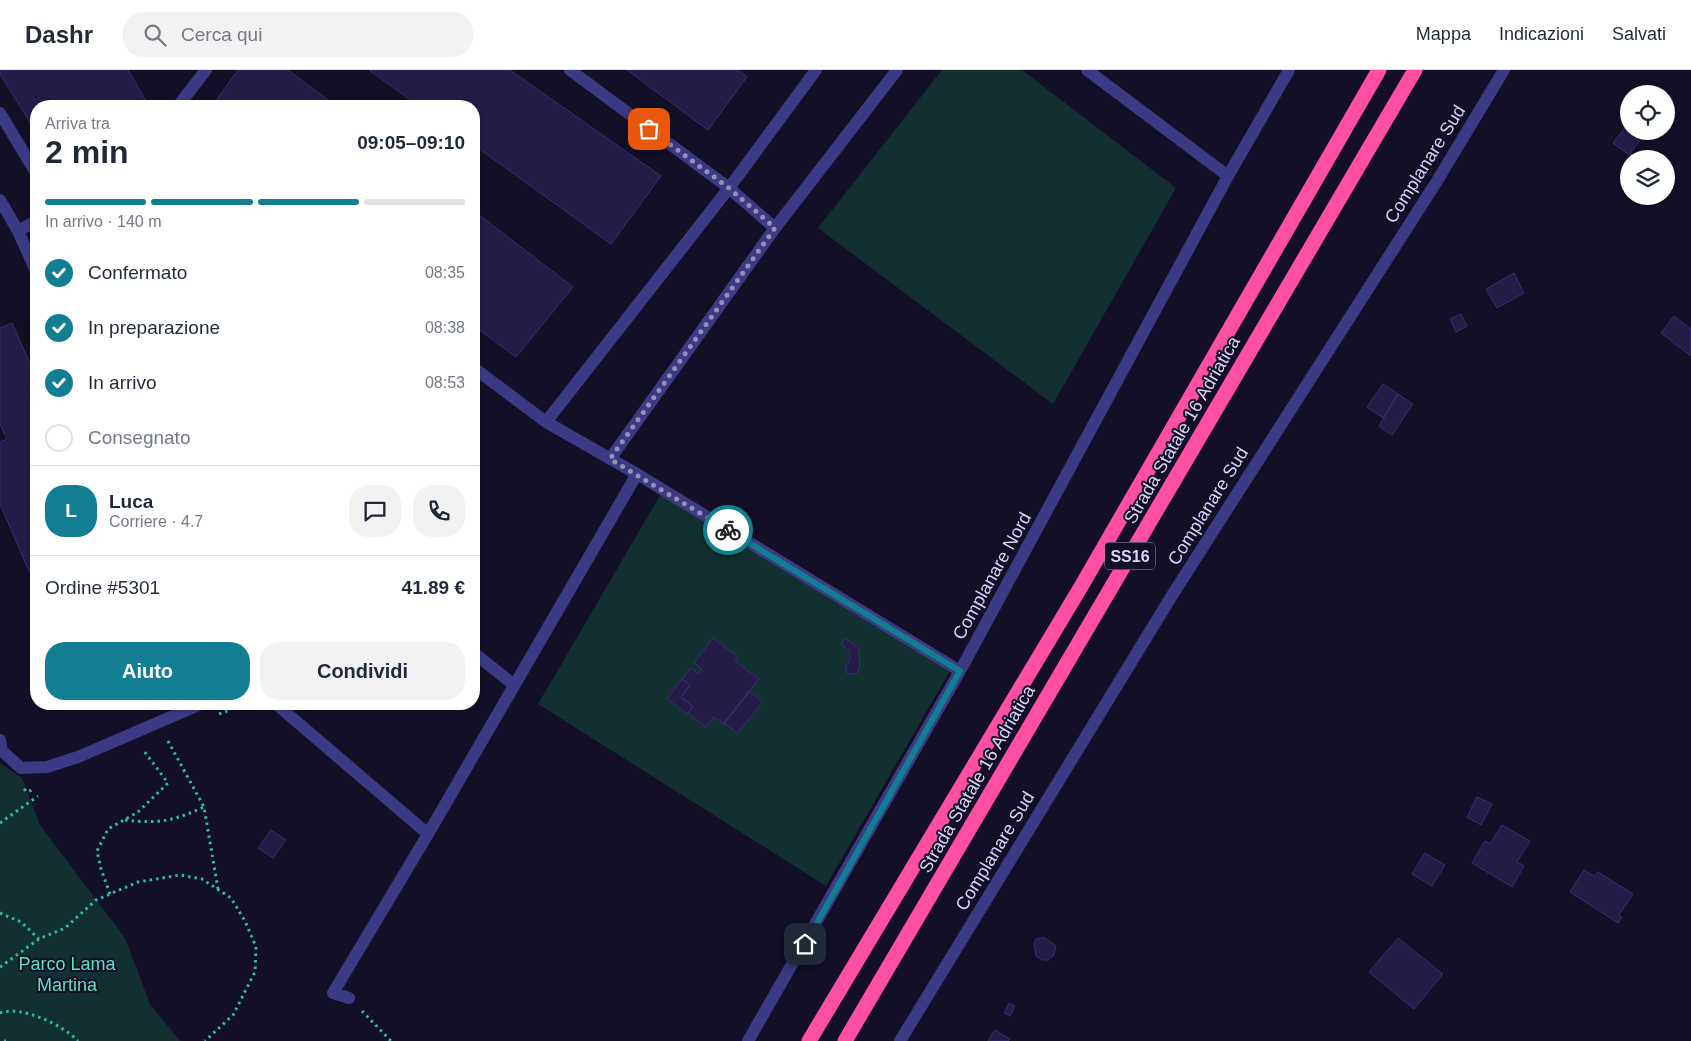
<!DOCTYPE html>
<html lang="it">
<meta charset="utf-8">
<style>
:root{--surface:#fff;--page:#f2f2f3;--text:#1f2937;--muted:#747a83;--line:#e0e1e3;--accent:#117e91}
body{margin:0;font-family:Arial,sans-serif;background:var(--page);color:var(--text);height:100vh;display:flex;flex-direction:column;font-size:19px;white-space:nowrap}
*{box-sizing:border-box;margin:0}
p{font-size:16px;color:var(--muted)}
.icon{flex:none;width:28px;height:28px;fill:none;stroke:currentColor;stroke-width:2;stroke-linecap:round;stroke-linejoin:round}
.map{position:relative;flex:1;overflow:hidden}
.drawer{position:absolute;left:30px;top:30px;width:450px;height:610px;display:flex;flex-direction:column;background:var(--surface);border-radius:20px;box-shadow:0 1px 4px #0004}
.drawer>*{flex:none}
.buttons{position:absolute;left:1620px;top:15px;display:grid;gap:10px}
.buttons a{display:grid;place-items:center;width:55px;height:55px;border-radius:50%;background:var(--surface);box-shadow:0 1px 4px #0004;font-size:25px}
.pin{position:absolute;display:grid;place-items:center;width:42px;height:42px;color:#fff;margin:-21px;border-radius:10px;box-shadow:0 2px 8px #0006}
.courier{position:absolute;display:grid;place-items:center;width:50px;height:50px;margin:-25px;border:4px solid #117e91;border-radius:50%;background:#fff;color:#222;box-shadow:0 1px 6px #0007}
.summary em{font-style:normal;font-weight:700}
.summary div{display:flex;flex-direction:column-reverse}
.summary{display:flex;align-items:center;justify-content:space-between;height:85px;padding:0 15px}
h1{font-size:32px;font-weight:700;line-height:38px}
.bar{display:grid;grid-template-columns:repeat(4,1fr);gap:8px 5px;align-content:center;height:60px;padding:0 15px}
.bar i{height:6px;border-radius:4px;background:var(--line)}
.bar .selected{background:var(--accent)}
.bar p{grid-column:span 4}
.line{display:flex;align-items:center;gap:12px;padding:0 15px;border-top:1px solid var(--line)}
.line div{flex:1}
.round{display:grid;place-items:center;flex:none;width:52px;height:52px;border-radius:20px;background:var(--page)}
ol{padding:0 15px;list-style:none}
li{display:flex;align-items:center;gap:15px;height:55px}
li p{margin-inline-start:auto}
li .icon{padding:5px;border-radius:50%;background:var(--accent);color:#fff;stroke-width:4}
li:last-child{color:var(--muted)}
li i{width:28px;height:28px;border:2px solid var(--line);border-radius:50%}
.primary-button{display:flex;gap:10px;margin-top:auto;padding:10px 15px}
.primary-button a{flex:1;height:58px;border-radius:20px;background:var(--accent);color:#fff;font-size:20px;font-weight:700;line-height:58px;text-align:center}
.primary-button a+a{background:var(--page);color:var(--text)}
header{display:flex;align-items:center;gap:30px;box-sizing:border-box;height:70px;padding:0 25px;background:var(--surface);border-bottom:1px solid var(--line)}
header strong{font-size:24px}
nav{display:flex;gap:28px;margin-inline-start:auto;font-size:18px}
.search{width:350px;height:45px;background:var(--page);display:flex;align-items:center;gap:12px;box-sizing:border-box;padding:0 18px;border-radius:20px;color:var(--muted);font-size:19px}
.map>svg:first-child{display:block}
</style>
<header>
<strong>Dashr</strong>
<div class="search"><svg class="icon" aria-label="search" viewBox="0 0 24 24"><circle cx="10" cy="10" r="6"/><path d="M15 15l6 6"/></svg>Cerca qui</div>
<nav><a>Mappa</a><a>Indicazioni</a><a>Salvati</a></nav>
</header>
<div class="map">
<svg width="1691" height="971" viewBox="0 0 1691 971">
<rect width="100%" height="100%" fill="#130f26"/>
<path fill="#12302f" d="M942,0H1022L1176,118L1053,334L818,158Z
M662,422L954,594L826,816L538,634Z
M0,693L22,708L40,755L125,868L150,934L180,971H0Z"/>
<path fill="#241b47" stroke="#3b2d73" d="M0,0H128L146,31L140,36H36V62L0,4Z
M238,0H288L336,36H212Z
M369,0H510L661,106L611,174L474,75V36H419Z
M627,0H738L747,7L708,60Z
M1629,53V61L1646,62L1629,85L1613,73Z
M474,141L573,217L516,287L474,256Z
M1514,203L1524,223L1497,238L1486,219Z
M1461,244L1467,256L1456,262L1450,249Z
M1674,246L1691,259V286L1661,263Z
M12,253L36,307V517L0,434V372L7,369L0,354V258Z
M1383,314L1398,324L1383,348L1367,337Z
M1398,324L1413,334L1392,365L1379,356Z
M713,568L738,587L735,591L759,609L724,654L714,647L706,657L688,643L693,637L681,627L690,615L682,609L691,598L698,604L702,599L694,593Z
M845,568L859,579L860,598L857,603L851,604L846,602V596L850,590V581L841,574Z
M682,609L690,615L681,627L693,637L687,644L667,629Z
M749,621L763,632L737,663L724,653Z
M1477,727L1492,734L1481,755L1467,747Z
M1502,755L1530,771L1517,792L1524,796L1512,817L1472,793L1485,771L1490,774Z
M271,760L286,770L273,788L258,778Z
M1425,783L1445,795L1432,816L1412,804Z
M1584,800L1594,806L1598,802L1633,824L1619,845L1622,847L1618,853L1570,822Z
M1040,868H1045L1056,876L1054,885L1048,890H1042L1036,886L1034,874L1036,869Z
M1398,868L1443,904L1414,939L1369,902Z
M1009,933L1015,936L1010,946L1004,943Z
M995,960L1010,969L1008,971H988Z"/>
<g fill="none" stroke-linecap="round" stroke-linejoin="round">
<path stroke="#2fb8b0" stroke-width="3" stroke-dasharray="2.5 4" stroke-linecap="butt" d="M219,644L230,640
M168,671L204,737L218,819
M24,719L27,722L35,719
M125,750C159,754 173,751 204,737
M0,753L38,726
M110,824L101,799L97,781L108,759L138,742L168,713L144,681
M0,843L21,852L39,869
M0,897L39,869L65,858L96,830L138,812L180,805L202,809L231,828L245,851L256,877L255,902L233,945L205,971
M362,941L391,971
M0,943C21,935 63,955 78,971
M4,971H6"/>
<path stroke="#3d3a85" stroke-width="12" d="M570,0L729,118L775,158L610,389
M1087,0L1228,106
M178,36L206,0
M0,43L36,103
M0,130L18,161L36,201
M775,158L897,0
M18,161L36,151
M474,298L546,352L637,404L960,601
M546,352L729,118L816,0
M474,583L514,615
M276,634L428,764L637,404
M0,670L2,681L21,698L47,697L78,687L201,634
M349,928L333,923L428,764
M748,971L960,601L1228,106L1289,0
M900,971L1171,527L1437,111L1504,0"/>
<path stroke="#ff4fa3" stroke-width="15" d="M809,971L1082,515L1379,0
M845,971L1415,0"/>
</g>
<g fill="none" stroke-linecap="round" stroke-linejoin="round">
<path stroke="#948fb3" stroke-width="5" stroke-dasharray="0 9" d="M649,59L729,118L775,158L610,389L728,460"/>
<path stroke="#117e91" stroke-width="6" d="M728,460L960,601L805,874"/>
</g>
<g text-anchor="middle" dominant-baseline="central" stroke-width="4" stroke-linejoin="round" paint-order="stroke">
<rect fill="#130f26" stroke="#9e99be" stroke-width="1" x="1105" y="472.5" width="50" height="27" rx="4"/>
<g font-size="16" font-weight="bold" fill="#d9d4ff">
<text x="1130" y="486">SS16</text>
</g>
<g font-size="18" fill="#d9d4ff" stroke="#130f26">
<text transform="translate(1425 94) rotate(-58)">Complanare Sud</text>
<text transform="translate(1182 360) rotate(-60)">Strada Statale 16 Adriatica</text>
<text transform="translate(1208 436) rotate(-58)">Complanare Sud</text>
<text transform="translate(992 506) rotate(-61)">Complanare Nord</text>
<text transform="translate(977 709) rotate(-60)">Strada Statale 16 Adriatica</text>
<text transform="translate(995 781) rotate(-59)">Complanare Sud</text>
</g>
<g font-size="18" fill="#5fe0c0" stroke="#130f26">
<text x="67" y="894">Parco Lama<tspan x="67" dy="21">Martina</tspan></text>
</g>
</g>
</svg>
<div class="buttons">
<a><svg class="icon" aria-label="locate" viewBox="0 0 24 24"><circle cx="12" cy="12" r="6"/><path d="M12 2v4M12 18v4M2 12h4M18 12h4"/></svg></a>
<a><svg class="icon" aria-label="layers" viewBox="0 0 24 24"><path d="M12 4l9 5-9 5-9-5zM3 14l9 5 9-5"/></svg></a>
</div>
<div class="pin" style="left:649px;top:59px;background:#ea580c"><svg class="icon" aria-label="bag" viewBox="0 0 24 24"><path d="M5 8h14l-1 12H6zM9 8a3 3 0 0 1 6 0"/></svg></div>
<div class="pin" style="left:805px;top:874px;background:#1f2937"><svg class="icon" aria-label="home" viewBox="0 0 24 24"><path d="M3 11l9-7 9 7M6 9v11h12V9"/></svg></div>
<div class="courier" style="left:728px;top:460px"><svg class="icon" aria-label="bike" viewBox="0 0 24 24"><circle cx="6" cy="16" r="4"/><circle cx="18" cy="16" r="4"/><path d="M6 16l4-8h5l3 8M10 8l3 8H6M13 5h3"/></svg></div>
<section class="drawer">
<div class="summary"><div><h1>2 min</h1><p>Arriva tra</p></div><em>09:05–09:10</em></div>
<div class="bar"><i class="selected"></i><i class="selected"></i><i class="selected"></i><i></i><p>In arrivo · 140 m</p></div>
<ol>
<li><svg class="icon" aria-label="check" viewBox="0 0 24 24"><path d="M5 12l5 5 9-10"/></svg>Confermato<p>08:35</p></li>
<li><svg class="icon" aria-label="check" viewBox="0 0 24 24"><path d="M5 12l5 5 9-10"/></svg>In preparazione<p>08:38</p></li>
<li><svg class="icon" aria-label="check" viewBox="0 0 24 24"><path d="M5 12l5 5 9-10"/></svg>In arrivo<p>08:53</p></li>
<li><i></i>Consegnato</li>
</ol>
<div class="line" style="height:90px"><b class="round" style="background:var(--accent);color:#fff">L</b><div><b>Luca</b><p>Corriere · 4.7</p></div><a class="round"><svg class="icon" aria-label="chat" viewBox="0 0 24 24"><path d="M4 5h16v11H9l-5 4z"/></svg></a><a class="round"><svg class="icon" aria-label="phone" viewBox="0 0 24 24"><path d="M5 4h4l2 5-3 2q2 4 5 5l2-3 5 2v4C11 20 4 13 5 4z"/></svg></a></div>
<div class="line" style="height:65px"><div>Ordine #5301</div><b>41.89 €</b></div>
<div class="primary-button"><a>Aiuto</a><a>Condividi</a></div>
</section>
</div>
